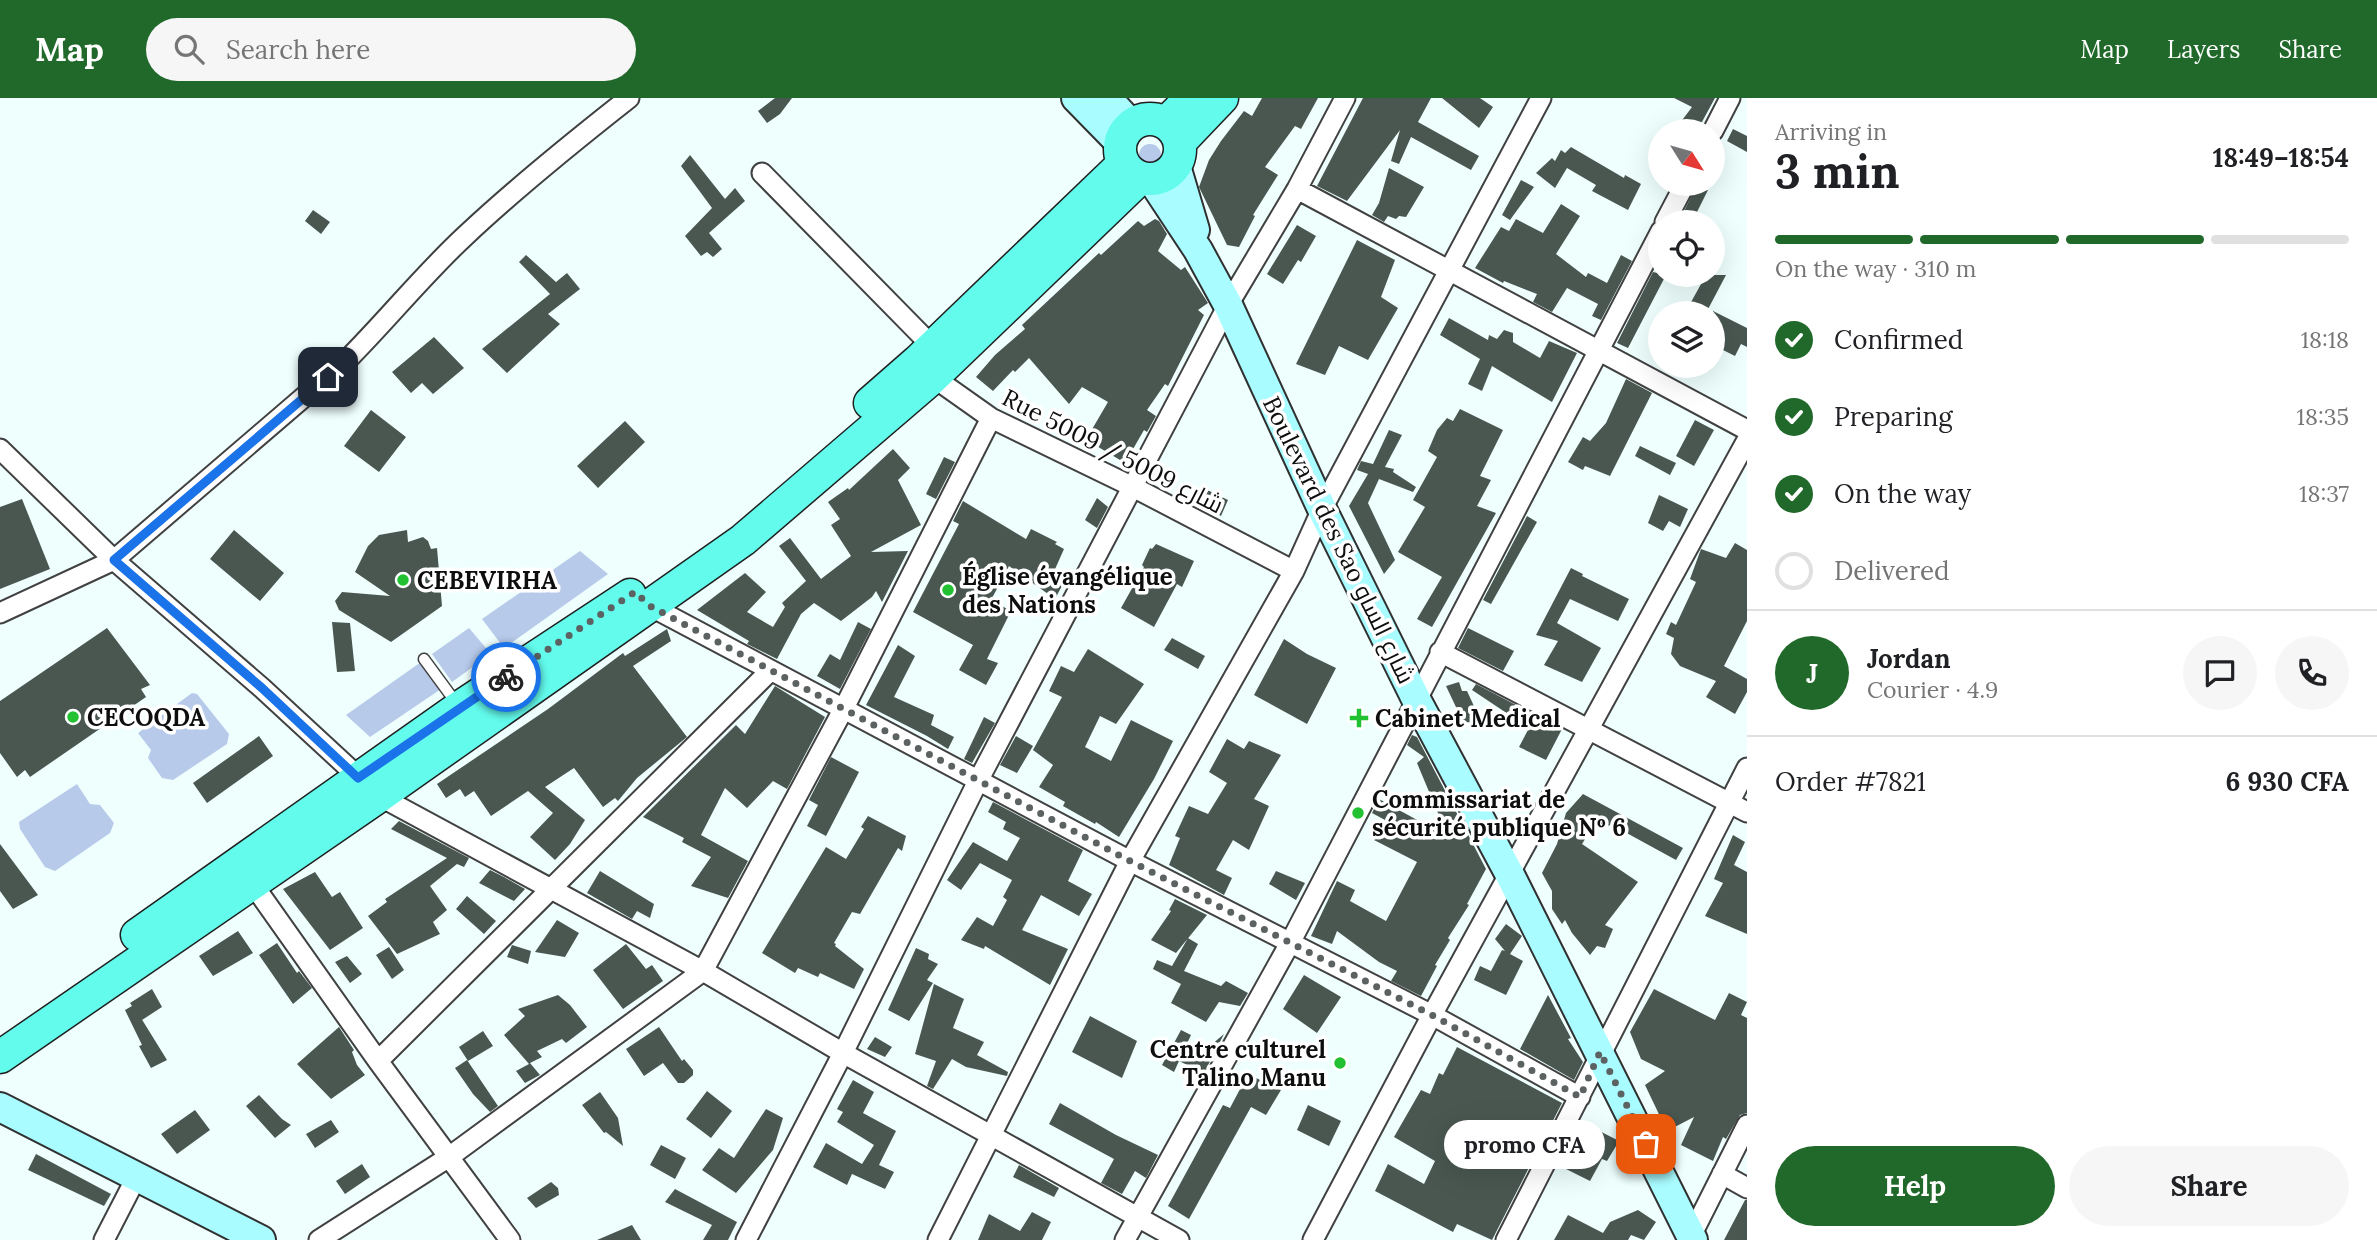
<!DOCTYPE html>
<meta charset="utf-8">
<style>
:root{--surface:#fff;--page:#f6f6f6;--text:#202124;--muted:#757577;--line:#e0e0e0;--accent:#21692a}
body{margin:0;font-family:Lora,Cairo,serif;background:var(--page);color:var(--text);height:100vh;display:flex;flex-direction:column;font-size:26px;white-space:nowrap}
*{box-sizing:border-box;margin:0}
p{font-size:23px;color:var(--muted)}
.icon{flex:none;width:38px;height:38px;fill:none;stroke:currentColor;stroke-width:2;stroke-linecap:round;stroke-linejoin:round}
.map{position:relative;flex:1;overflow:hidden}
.sheet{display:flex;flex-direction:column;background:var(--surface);width:630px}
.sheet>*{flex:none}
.needle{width:46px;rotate:127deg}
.fabs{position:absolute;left:1648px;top:21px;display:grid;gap:14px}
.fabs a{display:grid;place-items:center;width:77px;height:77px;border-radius:50%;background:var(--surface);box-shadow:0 7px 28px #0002;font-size:35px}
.pin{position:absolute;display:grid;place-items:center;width:60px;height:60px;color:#fff;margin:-30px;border-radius:14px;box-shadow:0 4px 10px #0006}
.courier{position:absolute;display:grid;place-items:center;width:70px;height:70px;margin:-35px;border:5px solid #1a73e8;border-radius:50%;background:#fff;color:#222;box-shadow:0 2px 9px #0007}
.bubble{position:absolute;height:49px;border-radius:24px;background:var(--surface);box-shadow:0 7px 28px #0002;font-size:23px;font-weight:800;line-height:49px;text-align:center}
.summary em{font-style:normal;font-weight:800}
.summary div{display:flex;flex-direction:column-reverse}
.summary{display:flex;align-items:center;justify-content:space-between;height:119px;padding:0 28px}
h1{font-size:46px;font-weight:800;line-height:52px}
.bar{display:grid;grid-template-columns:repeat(4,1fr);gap:10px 7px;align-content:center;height:84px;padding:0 28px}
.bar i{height:9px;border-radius:5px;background:var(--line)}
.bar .selected{background:var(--accent)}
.bar p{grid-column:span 4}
.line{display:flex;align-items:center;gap:18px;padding:0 28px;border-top:2px solid var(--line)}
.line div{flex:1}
.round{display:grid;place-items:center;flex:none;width:74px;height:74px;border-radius:37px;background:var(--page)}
ol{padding:0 28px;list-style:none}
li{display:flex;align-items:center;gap:21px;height:77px}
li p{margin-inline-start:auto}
li .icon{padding:7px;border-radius:50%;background:var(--accent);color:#fff;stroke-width:4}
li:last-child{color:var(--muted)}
li i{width:38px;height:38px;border:4px solid var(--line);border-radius:50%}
.action{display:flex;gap:14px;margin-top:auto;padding:14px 28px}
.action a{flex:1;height:80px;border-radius:42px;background:var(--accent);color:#fff;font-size:28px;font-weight:800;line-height:80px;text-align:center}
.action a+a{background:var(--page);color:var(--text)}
header{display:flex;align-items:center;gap:42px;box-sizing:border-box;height:98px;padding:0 35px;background:var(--accent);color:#fff}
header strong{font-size:33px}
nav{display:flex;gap:38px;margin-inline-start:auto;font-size:24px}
.search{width:490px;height:63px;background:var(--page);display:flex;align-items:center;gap:18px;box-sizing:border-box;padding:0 24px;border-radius:38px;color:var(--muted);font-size:26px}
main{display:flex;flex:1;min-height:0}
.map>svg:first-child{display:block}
</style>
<header>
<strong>Map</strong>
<div class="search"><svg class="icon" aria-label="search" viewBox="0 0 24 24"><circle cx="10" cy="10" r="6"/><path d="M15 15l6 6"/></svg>Search here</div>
<nav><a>Map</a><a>Layers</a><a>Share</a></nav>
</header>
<main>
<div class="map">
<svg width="1747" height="1142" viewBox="0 0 1747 1142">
<rect width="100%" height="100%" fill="#eefffe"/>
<path fill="#b7caea" d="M1139 57a11 11 0 1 1 22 0a11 11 0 1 1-22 0Z
M580,453L608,476L504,550L482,521Z
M469,530L491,556L452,584L432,556Z
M421,564L441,591L370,639L346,617Z
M192,595L197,596L229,636L227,646L173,682L162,680L148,660L151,652L138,635Z
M77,686L90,706L100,707L114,725L110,735L55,773L45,769L20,731L19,724Z"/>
<path fill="#4a5751" d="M775,0H792L780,16L767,25L758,13Z
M1262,0H1318L1301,31L1295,28L1265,69L1278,77L1253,117L1255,118L1239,149L1227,147L1199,89L1209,62L1221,43L1244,13L1252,18Z
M1363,0H1431L1418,24L1479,58L1471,72L1411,39L1399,66L1391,63L1400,32L1347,103L1317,88Z
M1442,0H1480L1493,9L1479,30Z
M1674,0H1715L1697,33H1674L1692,9Z
M1733,31L1747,38V54L1727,43Z
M1571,49L1624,80L1625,77L1641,86L1628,112L1592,93L1596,87L1567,70L1555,90L1536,75L1552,60L1555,63L1561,52L1565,55Z
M690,57L725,101L735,90L745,103L709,135L722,151L713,159L707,154L701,158L685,138L712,110L681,68Z
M1389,70L1424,89L1406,119L1399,118L1396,121L1388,118L1384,124L1372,117L1379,105Z
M1521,82L1534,89L1510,122L1502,117Z
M1697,86L1708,92L1692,124H1679Z
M1561,106L1580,118L1556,156L1586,179L1588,175L1607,185L1621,157L1632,163L1601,222L1592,218L1598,206L1567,190L1552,214L1533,204L1537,196L1504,183L1503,185L1475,170L1501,129L1509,133L1516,121L1543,135Z
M313,112L330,124L321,136L305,123Z
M1155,121L1159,123L1167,136L1158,153L1181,172L1185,169L1208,205L1198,212L1204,217L1168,288L1165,286L1147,312L1156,318L1147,334L1144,332L1125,365L1095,347L1099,342L1091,333L1108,304L1082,289L1069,306L1029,260L1015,274L1013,272L993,293L976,279L995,257L1025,231L1022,227L1099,155L1101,157L1138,123L1144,128Z
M1297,127L1316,138L1301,164L1298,162L1283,186L1267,176Z
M1357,142L1395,162L1381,199L1398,210L1368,262L1339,248L1325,277L1296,266Z
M526,157L556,184L567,175L580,191L548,216L560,226L507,275L482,251L550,196L519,164Z
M1653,174L1666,177L1628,250L1617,245Z
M1706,177H1726L1706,215H1685Z
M1713,213L1747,230V249L1741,246L1735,258L1713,247Z
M1449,220L1488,242L1489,237L1497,241L1504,232L1513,235V244L1540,260L1549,243L1577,255L1552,304L1492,268L1482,293L1468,286L1480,261L1440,237Z
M434,239L464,270L433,296L422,285L411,295L392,274Z
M1626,281L1652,295L1610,378L1585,368L1583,372L1568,364L1583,339L1590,343L1606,325Z
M1460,311L1503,332L1480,378L1491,382L1477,408L1496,415L1432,529L1417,521L1442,479L1398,454L1425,409L1413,402L1437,359L1428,353L1437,332L1447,320L1453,323Z
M371,312L406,339L379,374L344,348Z
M1695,322L1714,332L1694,368L1676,358Z
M625,323L645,344L598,390L577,368Z
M1389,332L1402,337L1385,369L1394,371L1393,374L1416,389L1413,394L1379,381L1368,405L1395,462L1384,476L1349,408L1368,376L1357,372L1361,363L1373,366Z
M1640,348L1676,365L1670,377L1635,358Z
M893,351L910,370L898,382L921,427L871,454L908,453L882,504L876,493L872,499L841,523L814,505L801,516L777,561L747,546L749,543L697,512L745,475L766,494L747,514L773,529L785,509L782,505L806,483L779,448L790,440L821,481L851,458L831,427L840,421L828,404L848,390L849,392Z
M944,359L955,364L936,401L926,396Z
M1201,389L1228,402L1221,418L1192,402Z
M1659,397L1688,411L1680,429L1669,423L1663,433L1648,425Z
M1097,400L1108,409L1097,430L1085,422Z
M22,401L50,471L0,491V409Z
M963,403L1026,441L1031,431L1057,444L1055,446L1064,451L1052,478L1064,484L1055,501L1009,468L991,502L1011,513L987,561L998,565L986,587L959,572L973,547L913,514L959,426L953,423Z
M1527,418L1537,424L1491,506L1483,502Z
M234,432L284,475L260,503L210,461Z
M407,432L408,444L423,439L428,443L431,451L437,450L442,508L391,544L339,512L335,503L342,494L390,498L355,474L368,448L379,437Z
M1735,445L1747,452V523L1724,568L1747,581V594L1735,616L1706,599L1716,583L1680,568L1671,556L1674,540L1666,536L1671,524L1676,527L1696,484L1690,481L1701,451L1726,460Z
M1156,446L1194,463L1182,489L1177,486L1154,529L1121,510L1144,469L1142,467L1150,450L1152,451Z
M1571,470L1583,476L1582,478L1629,501L1618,523L1570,501L1557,525L1601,550L1582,584L1544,567L1558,543L1536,537Z
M332,524L350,525L355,573L337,574Z
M858,524L871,531L840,591L817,578L830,556L840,562Z
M107,530L150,587L141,591L146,599L30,679L25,672L17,679L0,655V603Z
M1468,530L1514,553L1503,573L1458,550Z
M667,531L671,543L633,568L687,639L637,680L618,703L615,700L603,709L574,670L545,689L585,722L570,746L555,762L530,739L553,715L528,693L491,718L474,693L465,699L460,691L446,700L437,686L548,611L623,555L625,558Z
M1172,540L1205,558L1198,571L1164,552Z
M1284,541L1307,556L1336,570L1307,626L1254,597Z
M898,547L915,558L894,599L934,617L931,627L954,639L948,651L927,638L866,607Z
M1088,551L1144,586L1116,626L1100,618L1085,649L1111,663L1131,622L1173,643L1154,681L1119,739L1096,724L1095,726L1063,708L1065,704L1039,689L1053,667L1033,652L1062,599L1049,593L1061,568L1074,574Z
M1459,584L1462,593H1467L1485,632L1468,624L1464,626L1446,588Z
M1476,586L1562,631L1546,662L1519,649L1529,630L1472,592Z
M775,588L825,619L787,691L773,683L747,710L725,690L701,737L748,763L728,800L691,788L711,759L682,744L684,740L643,719L736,627L745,636Z
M984,619L995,625L972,665L964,661Z
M1412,637L1417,639L1486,771L1467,806L1469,807L1448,840L1450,842L1435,867L1437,868L1421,898L1391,883L1397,873L1379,864L1337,833L1332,846L1311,838L1337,783L1355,792L1350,803L1386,823L1417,764L1374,742L1385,722L1372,715L1379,701L1448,739L1417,665L1424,659L1407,647Z
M259,638L273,658L207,705L193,685Z
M1016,638L1033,648L1017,675L1000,667Z
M1227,641L1244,651L1249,643L1281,657L1254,701L1269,708L1249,752L1233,742L1216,772L1232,780L1224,797L1169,767L1180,740L1175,738L1189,708L1208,716L1227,685L1209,674Z
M831,659L859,674L826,738L807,728L818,707L809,702Z
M1583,696L1683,750L1676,762L1612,727L1592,730L1582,746L1638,784L1605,827L1613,831L1605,850L1597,848L1590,857L1572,835L1565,822L1562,826L1552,811V793L1542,775L1557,746L1566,715Z
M993,704L1083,752L1068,783L1092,796L1079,818L1041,797L1022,832L1068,851L1050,887L985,848L984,851L961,842L977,819L993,828L1007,802L1003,799L1012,782L980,765L961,792L947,782L973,744L1007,763L1020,740L1003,731L1006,724L988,714Z
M868,718L906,738L902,753L898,750L860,816L852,814L834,845L836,846L835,848L864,871L854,891L820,875L818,879L798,870L795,875L762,855L826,749L846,761L864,731L861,729Z
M399,723L469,760L464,769L457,766L430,788L447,812L433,824L440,836L397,856L368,818L387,804L385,801L447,760L391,731Z
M1733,737L1745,744L1734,767L1747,774V836L1705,818L1723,785L1714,781Z
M0,746L38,797L13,811L0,793Z
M490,772L504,779L525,791L514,803L479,785Z
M600,773L654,806L650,820L637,813L632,821L587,795Z
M1276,773L1305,785L1296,802L1269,786Z
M315,774L332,799L340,794L363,830L330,852L283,791Z
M467,798L496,823L484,836L456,811Z
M1175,801L1207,817L1176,855L1151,842L1171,813L1169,812Z
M557,822L579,835L565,859L535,854Z
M1506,826L1522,838L1510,856L1523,863L1506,897L1474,882L1480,868L1491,873L1502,852L1505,853L1495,841Z
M238,833L253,855L213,878L199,858Z
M1188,840L1198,846L1184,873L1221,888L1226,883L1248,895L1240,908L1219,904L1206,924L1171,905L1181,886L1153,871L1157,862L1172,868Z
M277,845L297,875L299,873L312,890L293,906L259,857Z
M626,846L646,871L652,867L663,883L623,911L593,872Z
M512,847L531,853L528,866L507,859Z
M389,849L404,872L392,881L376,857Z
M916,850L929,856L928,861L938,866L927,882L933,885L909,923L888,912Z
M347,858L362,876L350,885L335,864Z
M1304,877L1341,899L1317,935L1283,911Z
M934,886L964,901L953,930L984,944L977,957L1008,974L1007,978L966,969L952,961L933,991L927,988L936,963L915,956Z
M152,891L162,909L142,922L141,920L167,962L151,970L139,948L142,947L125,912L132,908L130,905Z
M1654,891L1715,922L1729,895L1747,904L1741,917L1747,920V1015L1740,1017L1726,1041L1723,1039L1713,1063L1681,1047L1694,1019L1667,1033L1645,987L1665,973L1641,961L1630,934Z
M558,897L570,907L587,929L566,945L562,941L537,953L542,959L530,965L540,977L525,985L516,973L529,966L504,937L525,918L518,911Z
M1548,897L1571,940L1568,941L1583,964L1574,982L1520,951Z
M1090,918L1137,943L1122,980L1072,954Z
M339,929L354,952L352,954L357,967L365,977L331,1001L297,966Z
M659,929L682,963L684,961L693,972V977L684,985H678L663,965L644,978L626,951Z
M1181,932L1191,937L1184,952L1198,958L1224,936L1204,975L1179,963L1174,974L1162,967Z
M483,933L493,948L468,963L459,949Z
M875,939L892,949L885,959L867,951Z
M1457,949L1562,1005L1492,1142L1457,1126L1453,1134L1375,1093L1388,1066L1424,1086L1435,1063L1394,1039L1421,992L1430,996L1439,975L1443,977Z
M467,962L498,1008L490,1014L473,996L455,970Z
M1248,976L1281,992L1266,1017L1251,1009L1189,1121L1168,1108L1223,1007L1230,1010Z
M853,982L874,994L863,1015L896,1033L879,1067L894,1074L885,1091L852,1076L847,1087L813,1069L826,1045L862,1066L874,1047L837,1024L843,1014L837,1011Z
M707,993L732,1013L711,1040L686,1021Z
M600,994L618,1020L623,1048L606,1034L604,1035L582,1007Z
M259,997L282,1021L291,1027L275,1040L246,1008Z
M1060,1005L1116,1037L1158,1057L1146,1080L1135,1073L1122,1096L1101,1085L1114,1061L1049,1026Z
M1308,1007L1341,1023L1329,1048L1297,1032Z
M766,1011L783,1020L773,1052L736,1095L702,1072L719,1050L734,1060Z
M195,1012L210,1032L177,1056L161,1036Z
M331,1022L339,1034L315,1050L306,1036Z
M1580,1023L1619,1043L1607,1063L1602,1061L1590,1083L1558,1067Z
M661,1047L686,1060L675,1081L650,1067Z
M36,1056L111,1096L104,1108L28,1072Z
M362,1066L370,1079L345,1096L336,1083Z
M1019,1067L1059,1090L1054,1099L1013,1079Z
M551,1084L558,1090L559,1097L536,1110L527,1100Z
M675,1091L737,1124L728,1142H703L712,1127L665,1104Z
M1745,1102H1747V1142H1724Z
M1638,1112L1656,1124L1644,1142L1631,1137L1628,1142H1554L1568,1117L1603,1135L1610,1124Z
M1032,1114L1051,1124L1042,1142H978L989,1116L1020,1133Z
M632,1127L641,1142H597Z"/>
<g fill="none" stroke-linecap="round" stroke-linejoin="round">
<defs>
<path id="lane" d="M424,561L457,606"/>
<path id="street" d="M1713,33L1730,0
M762,75L932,248
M1297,91L1747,332
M1665,124L1685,86
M926,271L933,279L991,320L1133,389L1294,473
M0,351L114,462L262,590L379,698L703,873L843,955L1179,1142
M643,502L650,508L1130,763L1432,917L1580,999
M0,515L114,462L347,262C387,222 423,177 465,138C517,89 573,44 629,0
M1440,554L1747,714
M252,785L378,963L510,1142
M378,963L770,573
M1722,1076L1747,1090
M104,1142L137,1078
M319,1142L449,1059L703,873L843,612L991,320
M746,1142L843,955L978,683L1228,207L1297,91L1345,0
M938,1142L1130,763L1294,473L1322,411L1541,0
M1125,1142L1290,845L1661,133
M1313,1142L1432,917L1747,342
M1506,1142L1747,670
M1689,1142L1747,1027"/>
<path id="secondary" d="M1076,0L1120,45
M1107,0L1132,27
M1176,68L1195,132
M1151,81L1198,152L1228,207L1322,411L1417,603L1510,777L1693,1142
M0,1009L261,1142"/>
<path id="primary" d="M1120 51a30 30 0 1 1 60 0a30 30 0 1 1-60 0Z
M1166,25L1191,0
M1180,44L1222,0
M870,305L918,263L1123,66
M137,837L460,609L630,497
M0,959L379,698L743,442L933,279L1140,80"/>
</defs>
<use href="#lane" stroke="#414141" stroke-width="13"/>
<use href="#street" stroke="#414141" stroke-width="23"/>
<use href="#secondary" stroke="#303030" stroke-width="32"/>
<use href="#primary" stroke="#1f1f1f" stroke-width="35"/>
<use href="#lane" stroke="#fff" stroke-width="10"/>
<use href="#street" stroke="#fff" stroke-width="19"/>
<use href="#secondary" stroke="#a9fcff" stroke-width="28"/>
<use href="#primary" stroke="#62fbec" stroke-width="32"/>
</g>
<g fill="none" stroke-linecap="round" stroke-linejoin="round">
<path stroke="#5c6262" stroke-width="7" stroke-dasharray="0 12.6" d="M506,579L635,494L650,508L1130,763L1432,917L1580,999L1600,954L1646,1046"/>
<path stroke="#1a73e8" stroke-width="9" d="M328,279L114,462L262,590L358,680L506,579"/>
</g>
<g fill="#22c132" stroke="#fff" stroke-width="2.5">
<circle cx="403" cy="482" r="7"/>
<circle cx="948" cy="492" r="7"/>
<circle cx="73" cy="619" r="7"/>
<path d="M1355.5 609.5h7v7h7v7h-7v7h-7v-7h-7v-7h7z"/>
<circle cx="1358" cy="715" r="7"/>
<circle cx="1340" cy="965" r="7"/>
</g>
<g text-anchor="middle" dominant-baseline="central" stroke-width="7" stroke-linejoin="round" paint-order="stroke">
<g font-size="24" fill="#0e0e0e" stroke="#fff">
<text transform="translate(1113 353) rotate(27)">Rue 5009 / شارع 5009</text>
<text transform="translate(1339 442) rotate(64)">Boulevard des Sao شارع الساو</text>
</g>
<g font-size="24" font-weight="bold" fill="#0e0e0e" stroke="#fff" text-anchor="start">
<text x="962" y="478">Église évangélique<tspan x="962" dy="28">des Nations</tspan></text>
<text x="417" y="482">CEBEVIRHA</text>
<text x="87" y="619">CECOQDA</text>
<text x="1375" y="620">Cabinet Medical</text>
<text x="1372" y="701">Commissariat de<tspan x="1372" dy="28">sécurité publique Nº 6</tspan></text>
<text x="1326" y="951" text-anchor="end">Centre culturel<tspan x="1326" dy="28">Talino Manu</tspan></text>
</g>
</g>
</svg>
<div class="fabs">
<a><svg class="needle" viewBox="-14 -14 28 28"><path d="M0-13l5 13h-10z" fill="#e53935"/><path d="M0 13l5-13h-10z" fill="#757577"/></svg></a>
<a><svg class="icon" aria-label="locate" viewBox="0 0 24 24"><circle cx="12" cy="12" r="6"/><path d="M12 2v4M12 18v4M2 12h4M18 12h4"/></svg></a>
<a><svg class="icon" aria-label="layers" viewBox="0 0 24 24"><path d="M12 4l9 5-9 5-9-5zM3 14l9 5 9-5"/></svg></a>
</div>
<div class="pin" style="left:1646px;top:1046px;background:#ea580c"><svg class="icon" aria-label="bag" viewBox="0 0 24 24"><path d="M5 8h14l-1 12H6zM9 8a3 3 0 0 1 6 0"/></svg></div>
<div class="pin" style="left:328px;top:279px;background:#1f2937"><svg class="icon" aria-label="home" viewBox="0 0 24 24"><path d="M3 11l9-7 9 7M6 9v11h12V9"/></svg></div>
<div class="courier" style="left:506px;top:579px"><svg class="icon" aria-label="bike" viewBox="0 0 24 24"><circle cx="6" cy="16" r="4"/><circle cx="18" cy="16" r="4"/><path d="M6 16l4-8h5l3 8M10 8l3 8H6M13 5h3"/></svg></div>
<div class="bubble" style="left:1444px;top:1022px;width:161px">promo CFA</div>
</div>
<section class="sheet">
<div class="summary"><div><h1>3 min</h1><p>Arriving in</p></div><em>18:49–18:54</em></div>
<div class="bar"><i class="selected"></i><i class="selected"></i><i class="selected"></i><i></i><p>On the way · 310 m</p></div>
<ol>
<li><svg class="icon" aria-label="check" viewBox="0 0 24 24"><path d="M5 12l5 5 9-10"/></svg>Confirmed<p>18:18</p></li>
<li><svg class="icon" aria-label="check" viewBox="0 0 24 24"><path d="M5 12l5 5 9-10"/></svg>Preparing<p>18:35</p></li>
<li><svg class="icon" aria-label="check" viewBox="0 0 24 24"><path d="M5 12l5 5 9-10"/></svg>On the way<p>18:37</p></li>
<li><i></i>Delivered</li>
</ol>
<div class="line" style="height:126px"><b class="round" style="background:var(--accent);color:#fff">J</b><div><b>Jordan</b><p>Courier · 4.9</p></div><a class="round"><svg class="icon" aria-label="chat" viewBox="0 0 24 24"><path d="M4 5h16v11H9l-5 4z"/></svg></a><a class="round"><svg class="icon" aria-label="phone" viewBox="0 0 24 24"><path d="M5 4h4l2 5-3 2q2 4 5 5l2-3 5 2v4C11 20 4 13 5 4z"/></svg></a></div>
<div class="line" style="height:91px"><div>Order #7821</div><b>6 930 CFA</b></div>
<div class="action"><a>Help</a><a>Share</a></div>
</section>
</main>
